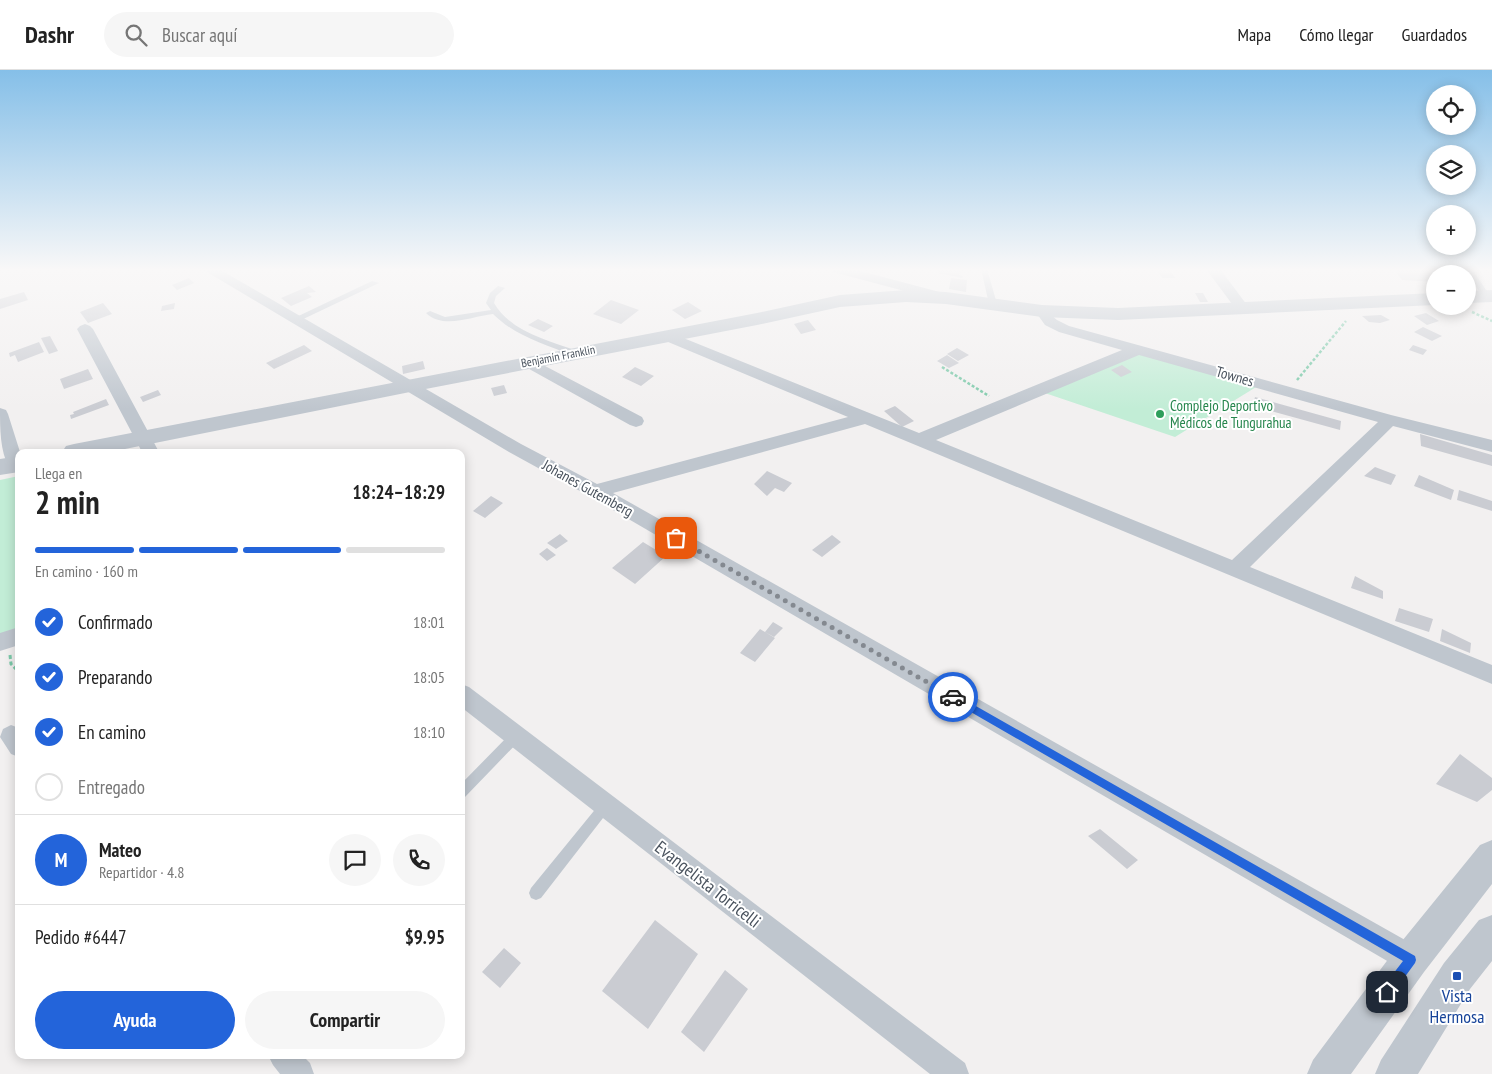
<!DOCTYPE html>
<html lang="es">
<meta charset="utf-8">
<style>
:root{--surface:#fff;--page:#f6f6f6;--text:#222;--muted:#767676;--line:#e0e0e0;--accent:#2364da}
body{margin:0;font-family:"PT Sans Narrow",sans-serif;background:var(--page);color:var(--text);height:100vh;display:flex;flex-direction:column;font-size:19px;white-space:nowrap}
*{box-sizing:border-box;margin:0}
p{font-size:16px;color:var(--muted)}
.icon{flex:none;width:28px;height:28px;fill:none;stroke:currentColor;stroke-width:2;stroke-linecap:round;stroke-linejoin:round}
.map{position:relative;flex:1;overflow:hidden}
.drawer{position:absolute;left:15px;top:379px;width:450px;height:610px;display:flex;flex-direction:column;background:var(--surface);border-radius:10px;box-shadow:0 2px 12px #0003}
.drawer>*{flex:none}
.buttons{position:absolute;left:1426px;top:15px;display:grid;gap:10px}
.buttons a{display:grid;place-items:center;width:50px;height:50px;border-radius:50%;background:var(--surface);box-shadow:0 2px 12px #0003;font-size:25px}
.pin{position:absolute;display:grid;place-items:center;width:42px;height:42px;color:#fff;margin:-21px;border-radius:10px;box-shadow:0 2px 8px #0006}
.courier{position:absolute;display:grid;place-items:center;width:50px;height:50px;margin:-25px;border:4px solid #2364da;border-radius:50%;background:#fff;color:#222;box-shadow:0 1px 6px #0007}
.overview em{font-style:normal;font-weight:600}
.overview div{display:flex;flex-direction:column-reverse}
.overview{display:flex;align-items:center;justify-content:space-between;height:85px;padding:0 20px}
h1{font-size:32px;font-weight:600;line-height:38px}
.bar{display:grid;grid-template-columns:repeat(4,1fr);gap:8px 5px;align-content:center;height:60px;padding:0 20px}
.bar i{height:6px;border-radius:4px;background:var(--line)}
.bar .on{background:var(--accent)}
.bar p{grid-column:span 4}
.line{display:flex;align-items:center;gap:12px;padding:0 20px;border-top:1px solid var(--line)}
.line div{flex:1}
.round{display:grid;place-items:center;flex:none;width:52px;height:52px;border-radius:26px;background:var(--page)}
ol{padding:0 20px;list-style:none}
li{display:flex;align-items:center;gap:15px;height:55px}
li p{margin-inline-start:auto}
li .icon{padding:5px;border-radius:50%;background:var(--accent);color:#fff;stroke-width:4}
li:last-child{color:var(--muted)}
li i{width:28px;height:28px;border:2px solid var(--line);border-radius:50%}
.cta{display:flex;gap:10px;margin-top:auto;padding:10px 20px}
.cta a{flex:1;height:58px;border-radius:30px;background:var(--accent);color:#fff;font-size:20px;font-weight:600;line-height:58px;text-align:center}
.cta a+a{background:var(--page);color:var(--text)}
header{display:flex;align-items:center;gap:30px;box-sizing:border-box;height:70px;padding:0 25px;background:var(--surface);border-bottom:1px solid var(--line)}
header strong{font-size:24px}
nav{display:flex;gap:28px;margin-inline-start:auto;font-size:18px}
.search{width:350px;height:45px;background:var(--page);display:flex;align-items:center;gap:12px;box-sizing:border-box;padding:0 18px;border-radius:28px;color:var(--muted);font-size:19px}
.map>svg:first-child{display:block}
</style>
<header>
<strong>Dashr</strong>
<div class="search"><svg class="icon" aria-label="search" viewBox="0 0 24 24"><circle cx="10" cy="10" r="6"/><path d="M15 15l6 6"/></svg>Buscar aquí</div>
<nav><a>Mapa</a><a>Cómo llegar</a><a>Guardados</a></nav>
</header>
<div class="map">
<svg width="1492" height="1004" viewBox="0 0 1492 1004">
<rect width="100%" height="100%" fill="#f2f0f0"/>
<path fill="#c2edd6" d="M1139,279L1261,314L1175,367L1039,321Z
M19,406V564L0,569V410Z"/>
<path fill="#caccd2" d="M940,199L961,201L959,205L963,206L962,208L938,203Z
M1157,199H1170L1175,208H1162Z
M1394,199L1427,200L1435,212L1402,210Z
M1428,199H1457L1460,203L1430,201Z
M189,208L194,213L177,220L172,215Z
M951,208L967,210L966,222L949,219Z
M309,216L316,222L307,223L312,227L291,236L281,228Z
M24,222L28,230L0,239V229Z
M1195,223H1203L1208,232H1200Z
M611,230L639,240L621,254L593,244Z
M688,232L702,241L685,249L672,240Z
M103,233L112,244L88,253L80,242Z
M175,233L174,239L161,241L162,236Z
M1426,243L1439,251L1427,255L1414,246Z
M1381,245L1390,250L1380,253L1369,252L1362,246Z
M538,249L553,256L544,262L528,255Z
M808,250L816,260L801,264L794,254Z
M1423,257L1442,266L1432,271L1414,262Z
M50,266L58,281L49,284L41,268Z
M39,272L44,282L18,292L15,285L10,287L9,283Z
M304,275L312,281L274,299L266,293Z
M1413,275L1427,280L1423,285L1409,280Z
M957,278L969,285L958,291L947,284Z
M947,285L959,293L949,298L937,291Z
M423,291L425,299L403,304L402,296Z
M1122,295L1132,302L1121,307L1111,300Z
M635,297L654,306L641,316L622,307Z
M88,299L93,309L64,319L60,309Z
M504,315L507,323L494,326L491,318Z
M158,320L161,325L143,332L140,327Z
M1255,327L1341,351L1340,360L1253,336Z
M106,329L109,335L71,349L70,345L74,344L73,342Z
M895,336L914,351L902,357L884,341Z
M1420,364L1492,385V396L1421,376Z
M1375,397L1396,405L1391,415L1364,406Z
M767,401L792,413L784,422L775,418L767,426L754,414Z
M1419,405L1454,420L1451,430L1414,416Z
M1459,420L1492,431V441L1457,430Z
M491,426L503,433L485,448L473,441Z
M560,464L568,471L556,479L547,473Z
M832,465L841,472L822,487L812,480Z
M643,472L666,486L635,514L612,498Z
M547,478L556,485L547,491L539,484Z
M1355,506L1383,521V529L1351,518Z
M1399,538L1433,549L1429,562L1395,551Z
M773,552L783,558L774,567L765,562Z
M760,559L775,568L755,592L740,583Z
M1442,559L1471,573L1470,583L1440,571Z
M1460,684L1492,708V720L1477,732L1436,714Z
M1100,759L1138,790L1127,799L1088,766Z
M655,850L698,884L648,959L602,921Z
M504,878L521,893L500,918L482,902Z
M725,900L748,919L704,982L681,962Z"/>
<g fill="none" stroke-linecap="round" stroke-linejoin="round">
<path stroke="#7bc9a9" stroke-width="2.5" stroke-dasharray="3 2" stroke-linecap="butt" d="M1472,242L1492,251
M942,297L989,326
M1297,310L1346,251"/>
<path stroke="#7bc9a9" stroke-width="3" stroke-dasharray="4 2.5" stroke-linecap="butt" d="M10,585L11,594L19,602"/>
<path fill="#bfc6ce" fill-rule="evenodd" d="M981,199H987L997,234L996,236L989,234Z
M1466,199H1472L1490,226L1489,228H1483Z
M372,211L379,213L297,252H291L290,250Z
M498,216L505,218L496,226L494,233C511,262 547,270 577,281V285H571C544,274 515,266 493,244C472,246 444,260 426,243L430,241L445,247L491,240L486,233L490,223Z
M516,661L520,662L522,666L520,670L465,727L461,729V714L512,662Z
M606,729L610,731L612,735L610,739L541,828L536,830L531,828L529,823L531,818L602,731Z"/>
<path fill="#bfc6ce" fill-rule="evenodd" d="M202,199H219L521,374L597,414L848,347L661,269L658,266L661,263H671L919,363L1122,280L1059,262L1045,255L1035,241L1037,238C1049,235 1049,244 1057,250C1061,252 1065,254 1069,256L1391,345L1492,370V382L1393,356L1250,497L1492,595V614L865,354L613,423L1421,879L1425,889L1421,899L1411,903L1401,899L589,426L509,382ZM1139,285L1378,352L1232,490L936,370Z
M831,199H853L947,224L949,227L947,230L942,231L833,202Z
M1206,199H1220L1250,239L1248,242H1238Z
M85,254L90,256L93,259L159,382H142L77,259L80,256Z
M528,287L642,347L644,351L642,355L636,357L630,355L522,295L520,292L522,289Z
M0,338L6,340L8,344L20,382H19V399L9,398C0,380 0,359 0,338Z
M19,557V575L0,581V563Z
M461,614L469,617L965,993L969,1004H930L461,637Z
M11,655L19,658V687L11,684L0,667L3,659Z
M268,985H302L310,993L314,1004H280L273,995Z"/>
<path fill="#bfc6ce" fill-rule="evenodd" d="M906,220L946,222L1042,235L1118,238L1435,223V235L1118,250L1042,247L946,234L906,232L840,237L757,255L410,322L110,382H62L66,376L74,374L757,243L840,225Z
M1492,220V232L1468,233V221Z
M19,386V402L0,405V389Z
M1492,770V814L1424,902L1351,1004H1307L1313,990L1398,876L1480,775Z
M1492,845V891L1470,919L1418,1004H1375L1381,990L1444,893L1479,850Z"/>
</g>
<linearGradient id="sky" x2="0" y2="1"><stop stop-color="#85bfe8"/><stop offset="0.59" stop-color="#f9f8f8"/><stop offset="1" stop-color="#f9f8f8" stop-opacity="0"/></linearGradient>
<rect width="1492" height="339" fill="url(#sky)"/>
<path fill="#2364da" d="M953,623L1415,886L1416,890L1415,893L1391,926L1387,927L1383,926L1382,922L1383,917L1403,891L950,630L949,627Z"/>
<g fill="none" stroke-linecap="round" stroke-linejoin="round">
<path stroke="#848990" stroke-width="5" stroke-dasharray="0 9" d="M676,468L953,627"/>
</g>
<circle fill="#2e9e5b" stroke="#fff" stroke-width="2" cx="1160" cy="344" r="5"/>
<rect fill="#1a4fb4" stroke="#fff" stroke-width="2" x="1452" y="901" width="10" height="10" rx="2.5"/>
<g text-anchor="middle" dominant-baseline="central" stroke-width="4" stroke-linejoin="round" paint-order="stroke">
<g font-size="12" fill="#49525d" stroke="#fff">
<text transform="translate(558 286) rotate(-11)">Benjamín Franklin</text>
</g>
<g font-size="15" fill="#49525d" stroke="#fff">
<text transform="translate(1235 306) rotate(16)">Townes</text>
<text transform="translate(588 418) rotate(29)">Johanes Gutemberg</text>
</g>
<g font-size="15" fill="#27864d" stroke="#fff" text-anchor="start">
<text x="1170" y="335">Complejo Deportivo<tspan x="1170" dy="17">Médicos de Tungurahua</tspan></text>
</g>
<g font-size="18" fill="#49525d" stroke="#fff">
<text transform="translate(708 814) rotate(38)">Evangelista Torricelli</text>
</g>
<g font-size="18" fill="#164399" stroke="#fff">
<text x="1457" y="925">Vista<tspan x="1457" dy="21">Hermosa</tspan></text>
</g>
</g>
</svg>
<div class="buttons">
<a><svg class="icon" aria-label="locate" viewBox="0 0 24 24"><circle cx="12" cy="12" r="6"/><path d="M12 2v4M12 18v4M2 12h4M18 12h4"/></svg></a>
<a><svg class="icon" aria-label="layers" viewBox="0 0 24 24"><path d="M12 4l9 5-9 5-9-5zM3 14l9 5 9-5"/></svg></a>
<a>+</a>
<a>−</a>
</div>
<div class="pin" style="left:676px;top:468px;background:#ea580c"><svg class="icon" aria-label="bag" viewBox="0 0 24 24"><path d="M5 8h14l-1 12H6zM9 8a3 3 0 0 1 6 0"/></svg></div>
<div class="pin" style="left:1387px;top:922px;background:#1f2937"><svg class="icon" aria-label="home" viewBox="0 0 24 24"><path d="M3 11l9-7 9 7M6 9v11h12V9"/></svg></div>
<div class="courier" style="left:953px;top:627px"><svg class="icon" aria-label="car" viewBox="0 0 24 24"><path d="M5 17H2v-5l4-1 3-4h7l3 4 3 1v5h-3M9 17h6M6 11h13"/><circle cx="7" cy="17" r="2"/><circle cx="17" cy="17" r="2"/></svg></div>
<section class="drawer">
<div class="overview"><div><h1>2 min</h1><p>Llega en</p></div><em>18:24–18:29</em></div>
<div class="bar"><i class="on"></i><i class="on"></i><i class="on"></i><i></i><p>En camino · 160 m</p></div>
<ol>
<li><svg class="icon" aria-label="check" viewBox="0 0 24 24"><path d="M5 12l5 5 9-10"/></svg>Confirmado<p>18:01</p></li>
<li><svg class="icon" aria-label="check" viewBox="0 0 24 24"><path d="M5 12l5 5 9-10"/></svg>Preparando<p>18:05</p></li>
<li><svg class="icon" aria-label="check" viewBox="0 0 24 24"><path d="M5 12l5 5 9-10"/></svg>En camino<p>18:10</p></li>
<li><i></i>Entregado</li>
</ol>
<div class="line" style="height:90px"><b class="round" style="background:var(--accent);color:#fff">M</b><div><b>Mateo</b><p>Repartidor · 4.8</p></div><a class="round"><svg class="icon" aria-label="chat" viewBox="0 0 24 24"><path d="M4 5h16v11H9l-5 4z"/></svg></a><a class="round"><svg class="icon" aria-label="phone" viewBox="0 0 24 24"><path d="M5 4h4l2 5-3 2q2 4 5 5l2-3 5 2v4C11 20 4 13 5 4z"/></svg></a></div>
<div class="line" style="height:65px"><div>Pedido #6447</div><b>$9.95</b></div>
<div class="cta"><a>Ayuda</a><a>Compartir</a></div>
</section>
</div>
